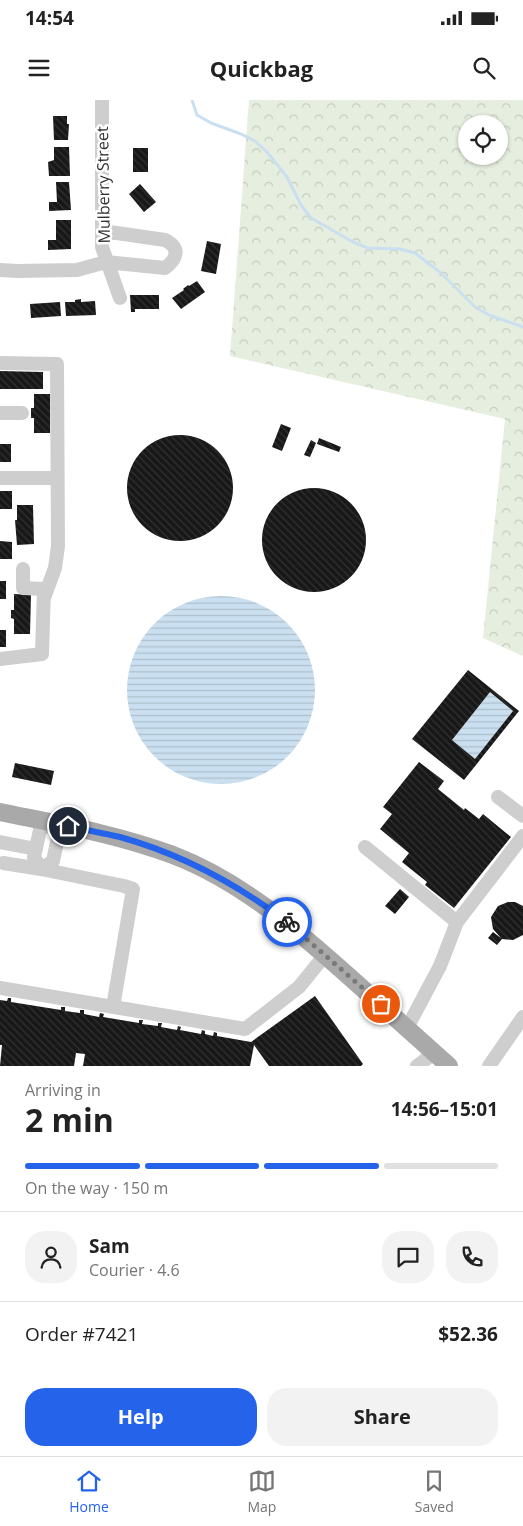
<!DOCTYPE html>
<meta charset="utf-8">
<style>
:root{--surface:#fff;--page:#f2f2f2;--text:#222;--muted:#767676;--line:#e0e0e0;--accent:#2563eb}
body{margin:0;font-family:"Open Sans",sans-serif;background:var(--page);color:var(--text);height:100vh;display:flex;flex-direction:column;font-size:19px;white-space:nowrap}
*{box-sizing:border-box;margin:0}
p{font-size:16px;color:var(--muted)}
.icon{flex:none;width:28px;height:28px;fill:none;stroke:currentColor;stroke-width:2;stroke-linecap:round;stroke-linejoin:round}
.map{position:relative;height:966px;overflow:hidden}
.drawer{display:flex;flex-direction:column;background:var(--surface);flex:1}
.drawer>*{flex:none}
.controls{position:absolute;left:458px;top:15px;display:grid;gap:10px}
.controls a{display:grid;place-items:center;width:50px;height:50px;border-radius:50%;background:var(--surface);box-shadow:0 1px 4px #0004;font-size:25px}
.pin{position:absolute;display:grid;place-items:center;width:42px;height:42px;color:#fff;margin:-21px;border:2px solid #fff;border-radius:50%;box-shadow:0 1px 5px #0007}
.courier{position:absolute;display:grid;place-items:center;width:50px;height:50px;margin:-25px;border:4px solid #2563eb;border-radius:50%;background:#fff;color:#222;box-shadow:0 1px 6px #0007}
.overview em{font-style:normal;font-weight:700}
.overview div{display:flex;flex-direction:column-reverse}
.overview{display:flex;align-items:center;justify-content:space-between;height:85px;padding:0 25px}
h1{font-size:32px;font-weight:700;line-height:38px}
.bar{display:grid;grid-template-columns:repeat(4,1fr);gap:8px 5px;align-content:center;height:60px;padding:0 25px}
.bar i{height:6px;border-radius:4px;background:var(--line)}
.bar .on{background:var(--accent)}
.bar p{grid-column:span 4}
.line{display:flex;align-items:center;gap:12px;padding:0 25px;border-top:1px solid var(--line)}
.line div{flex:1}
.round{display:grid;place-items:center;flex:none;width:52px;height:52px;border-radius:20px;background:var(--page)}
.action{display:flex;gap:10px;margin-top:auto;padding:10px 25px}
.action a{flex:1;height:58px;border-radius:20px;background:var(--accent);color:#fff;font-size:20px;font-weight:700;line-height:58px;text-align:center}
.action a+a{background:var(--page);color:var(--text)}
.status{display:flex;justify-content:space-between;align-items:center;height:35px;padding:0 25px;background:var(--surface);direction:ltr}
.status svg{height:14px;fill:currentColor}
header{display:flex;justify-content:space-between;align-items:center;height:65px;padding:0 25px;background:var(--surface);font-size:22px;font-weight:700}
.tab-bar{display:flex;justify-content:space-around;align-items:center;height:70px;border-top:1px solid var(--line);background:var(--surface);font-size:14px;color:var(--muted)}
.tab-bar a{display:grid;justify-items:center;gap:2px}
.tab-bar .on{color:var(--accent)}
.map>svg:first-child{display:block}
</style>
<div class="status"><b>14:54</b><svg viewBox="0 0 49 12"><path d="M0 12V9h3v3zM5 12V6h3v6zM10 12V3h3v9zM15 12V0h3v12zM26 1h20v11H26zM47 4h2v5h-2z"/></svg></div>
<header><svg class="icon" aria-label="menu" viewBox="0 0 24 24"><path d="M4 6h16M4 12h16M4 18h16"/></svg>Quickbag<svg class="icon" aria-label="search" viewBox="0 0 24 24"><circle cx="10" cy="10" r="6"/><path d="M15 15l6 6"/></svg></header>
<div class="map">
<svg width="523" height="966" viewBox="0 0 523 966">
<defs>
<pattern id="forest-crowns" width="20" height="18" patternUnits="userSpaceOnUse" patternTransform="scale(1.25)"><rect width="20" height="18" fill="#e6eedf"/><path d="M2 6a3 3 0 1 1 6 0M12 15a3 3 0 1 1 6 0" fill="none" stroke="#c6cdc0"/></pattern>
<pattern id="water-rules" width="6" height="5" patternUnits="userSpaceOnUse" patternTransform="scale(1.25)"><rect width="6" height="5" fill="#cadfef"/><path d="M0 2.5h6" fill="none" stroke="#aec0cd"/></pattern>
<pattern id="building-back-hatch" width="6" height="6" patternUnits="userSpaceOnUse" patternTransform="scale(1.25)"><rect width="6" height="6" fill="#181818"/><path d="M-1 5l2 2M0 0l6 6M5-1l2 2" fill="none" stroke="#313131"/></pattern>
</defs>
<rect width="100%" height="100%" fill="#fff"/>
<path fill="url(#forest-crowns)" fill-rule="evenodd" d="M249,0H523V556L483,538L505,319L230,256ZM466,24H499V56H466Z"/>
<path fill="url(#water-rules)" d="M127 590a94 94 0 1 1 188 0a94 94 0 1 1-188 0Z
M490,592L513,611L475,659L452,640Z"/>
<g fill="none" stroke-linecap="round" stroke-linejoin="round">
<path stroke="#cadfef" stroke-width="3" d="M192,0L197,15L211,23L241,34L255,41L267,52L287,77L301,105L311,118L353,142L368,148L400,149L415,153L441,173L475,207L489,215L523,227"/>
</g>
<path fill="url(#building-back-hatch)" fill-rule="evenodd" d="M53,16H67V24H69L68,40H54Z
M54,47H69L70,76H49L48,62L54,60Z
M133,48H148V72H133Z
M56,82H69L71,110L49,111V102H57Z
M140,84L156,102L144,112L129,94Z
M56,120H71V149L48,150V140H56Z
M207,141L221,144L216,174L201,171Z
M197,181L205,192L181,209L172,198L184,190L183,189L188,185L189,186Z
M130,195H159V209H135V212H131Z
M81,199V202L95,201L96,215L66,216L65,202H75V200Z
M60,202L61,216L31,218L30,204Z
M0,271L43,272V289H0Z
M34,294H50V333H34V318H31V308H34Z
M281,324L291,328L282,351L272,347Z
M127 388a53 53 0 1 1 106 0a53 53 0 1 1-106 0Z
M319,338L341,347L339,352L317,344Z
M311,340L316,343L310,357L304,355Z
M0,344H11V362H0Z
M262 440a52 52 0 1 1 104 0a52 52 0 1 1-104 0Z
M0,391H12V409H0Z
M17,405H33L34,444L17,445L15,420H17Z
M0,441L12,442V459H0Z
M0,481H6V499H0Z
M14,494L31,495L30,534H14V519L11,518V510H14Z
M0,530H6V547H0Z
M468,570L519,611L464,680L412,639ZM490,592L513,611L475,659L452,640Z
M419,662L444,681L438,689L464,710L465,708L479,719L483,714L511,737L454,808L425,785L427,782L402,762L409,753L380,729L392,714L383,707Z
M15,663L54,671L51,685L12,677Z
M400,789L409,797L395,814L385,806Z
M508,802H515L523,806V835L513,840L502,839L497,845L488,838L493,832L501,838L493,829L491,817L498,806Z
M315,896L363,964L361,966H269L254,945L250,966H83L85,954L76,953L74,966H0L2,945H0V900L7,901L8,898H11V902L61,910V907H65V911L80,913V910H84V914L99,917L100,913L104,914L103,917L139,923V920H143L142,924L158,926V923H162L161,927L177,930L178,926L181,927L180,930L201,934L202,930L205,931V934L213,936L214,932L217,933V936L251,942Z"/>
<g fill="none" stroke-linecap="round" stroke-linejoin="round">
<path stroke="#cecece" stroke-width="14" d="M102,0V147L120,198
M0,170L17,171L77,170L106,162L165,168C177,159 181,148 165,140L103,131
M0,263L57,264L58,446L55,468L44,498
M0,313H22
M0,378H57
M0,559L42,554L44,489L23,488V469
M498,697L523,716
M51,722L59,733L53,761L41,769L34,757L40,730Z
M0,742L36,749
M365,747L457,822
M3,763L41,769L124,786L133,789L113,907
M0,888L245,929L299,887L325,855
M407,928L440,866L457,822L523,736
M417,966L434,953
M489,966L523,917"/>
<path stroke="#a9a9a9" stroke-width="18" d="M0,712C58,724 117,734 173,755C243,782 298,831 353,880C385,909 417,937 449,966"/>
</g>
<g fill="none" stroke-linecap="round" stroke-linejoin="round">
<path stroke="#797979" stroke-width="5" stroke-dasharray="0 9" d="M287,822L381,904"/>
<path stroke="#2563eb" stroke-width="6" d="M68,726C85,730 103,733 120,737C181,754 237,784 287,822"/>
</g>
<g text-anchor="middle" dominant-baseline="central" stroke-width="5" stroke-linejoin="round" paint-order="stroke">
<g font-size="16" fill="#313131" stroke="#fff">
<text transform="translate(103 85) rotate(-91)">Mulberry Street</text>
</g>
</g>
</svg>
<div class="controls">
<a><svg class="icon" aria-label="locate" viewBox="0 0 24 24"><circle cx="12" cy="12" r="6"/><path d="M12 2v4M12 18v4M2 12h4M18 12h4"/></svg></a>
</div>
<div class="pin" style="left:381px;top:904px;background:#ea580c"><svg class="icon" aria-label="bag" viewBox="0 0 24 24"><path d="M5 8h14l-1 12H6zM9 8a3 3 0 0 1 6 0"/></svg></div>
<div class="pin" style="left:68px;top:726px;background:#1f2937"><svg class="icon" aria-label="home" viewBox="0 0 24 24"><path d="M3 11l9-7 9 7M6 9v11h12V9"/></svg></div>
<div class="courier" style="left:287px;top:822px"><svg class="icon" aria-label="bike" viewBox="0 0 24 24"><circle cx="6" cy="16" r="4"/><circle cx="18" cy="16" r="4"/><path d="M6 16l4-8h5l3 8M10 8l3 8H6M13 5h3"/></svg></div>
</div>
<section class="drawer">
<div class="overview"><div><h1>2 min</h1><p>Arriving in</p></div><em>14:56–15:01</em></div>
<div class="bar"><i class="on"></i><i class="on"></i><i class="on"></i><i></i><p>On the way · 150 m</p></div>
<div class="line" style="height:90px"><a class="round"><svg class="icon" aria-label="person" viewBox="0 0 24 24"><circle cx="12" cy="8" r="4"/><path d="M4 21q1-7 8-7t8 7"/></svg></a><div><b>Sam</b><p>Courier · 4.6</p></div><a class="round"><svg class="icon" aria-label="chat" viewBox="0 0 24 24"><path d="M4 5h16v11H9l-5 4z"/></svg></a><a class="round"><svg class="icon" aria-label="phone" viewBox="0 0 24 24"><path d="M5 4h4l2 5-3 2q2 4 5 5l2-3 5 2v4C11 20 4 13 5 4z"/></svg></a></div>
<div class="line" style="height:65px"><div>Order #7421</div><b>$52.36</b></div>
<div class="action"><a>Help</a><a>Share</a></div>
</section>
<nav class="tab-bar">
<a class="on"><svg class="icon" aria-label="home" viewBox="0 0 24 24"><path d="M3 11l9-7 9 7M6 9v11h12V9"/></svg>Home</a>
<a><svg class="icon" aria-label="map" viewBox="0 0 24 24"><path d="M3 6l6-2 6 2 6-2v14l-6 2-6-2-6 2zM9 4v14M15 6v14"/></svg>Map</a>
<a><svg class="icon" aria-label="saved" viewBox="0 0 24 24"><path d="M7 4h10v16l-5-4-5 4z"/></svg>Saved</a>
</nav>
